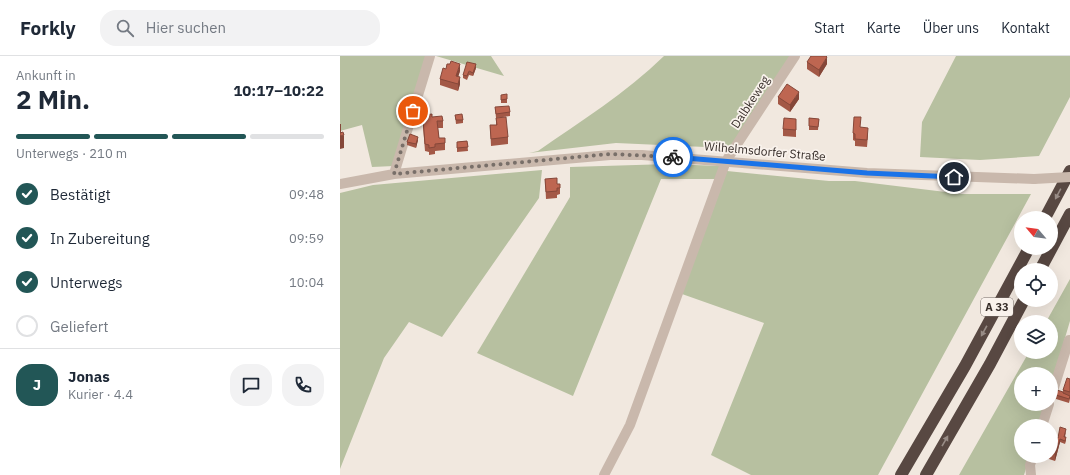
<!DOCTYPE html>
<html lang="de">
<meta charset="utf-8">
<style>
:root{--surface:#fff;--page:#f2f2f3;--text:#1f2937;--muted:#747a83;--line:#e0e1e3;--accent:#225656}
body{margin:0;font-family:"IBM Plex Sans",sans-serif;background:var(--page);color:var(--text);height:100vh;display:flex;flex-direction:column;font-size:15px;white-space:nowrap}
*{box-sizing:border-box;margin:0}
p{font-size:13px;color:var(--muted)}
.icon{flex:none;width:22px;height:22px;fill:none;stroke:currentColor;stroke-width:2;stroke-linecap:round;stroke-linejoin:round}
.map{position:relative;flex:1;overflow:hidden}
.panel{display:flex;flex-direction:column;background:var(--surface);width:340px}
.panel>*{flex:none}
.needle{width:26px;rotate:299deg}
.buttons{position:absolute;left:674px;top:155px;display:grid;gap:8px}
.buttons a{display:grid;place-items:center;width:44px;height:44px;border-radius:50%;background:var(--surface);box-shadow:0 4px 16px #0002;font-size:20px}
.pin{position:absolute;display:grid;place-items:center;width:34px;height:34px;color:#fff;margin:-17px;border:2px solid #fff;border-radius:50%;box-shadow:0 1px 4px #0007}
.courier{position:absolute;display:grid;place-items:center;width:40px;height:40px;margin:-20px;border:3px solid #1a73e8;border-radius:50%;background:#fff;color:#222;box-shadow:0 1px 5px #0007}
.overview em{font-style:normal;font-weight:700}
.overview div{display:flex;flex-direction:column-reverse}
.overview{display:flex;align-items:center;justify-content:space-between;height:68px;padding:0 16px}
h1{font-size:26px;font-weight:700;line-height:30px}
.bar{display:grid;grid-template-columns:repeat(4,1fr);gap:6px 4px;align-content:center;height:48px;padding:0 16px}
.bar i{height:5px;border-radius:3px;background:var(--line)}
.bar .current{background:var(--accent)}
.bar p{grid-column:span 4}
.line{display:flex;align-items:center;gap:10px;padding:0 16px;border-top:1px solid var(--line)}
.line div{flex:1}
.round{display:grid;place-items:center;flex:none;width:42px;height:42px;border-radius:16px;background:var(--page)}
ol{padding:0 16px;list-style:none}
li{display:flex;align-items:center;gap:12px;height:44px}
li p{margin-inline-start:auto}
li .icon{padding:4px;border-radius:50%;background:var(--accent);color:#fff;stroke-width:4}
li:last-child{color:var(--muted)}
li i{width:22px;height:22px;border:2px solid var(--line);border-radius:50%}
header{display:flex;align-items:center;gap:24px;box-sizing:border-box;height:56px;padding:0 20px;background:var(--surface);border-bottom:1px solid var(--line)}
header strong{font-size:19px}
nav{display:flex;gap:22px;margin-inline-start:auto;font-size:14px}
.search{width:280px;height:36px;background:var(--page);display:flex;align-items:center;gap:10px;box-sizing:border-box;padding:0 14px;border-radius:16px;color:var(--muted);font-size:15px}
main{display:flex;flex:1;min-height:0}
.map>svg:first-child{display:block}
</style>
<header>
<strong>Forkly</strong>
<div class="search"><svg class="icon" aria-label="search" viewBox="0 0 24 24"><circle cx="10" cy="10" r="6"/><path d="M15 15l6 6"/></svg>Hier suchen</div>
<nav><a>Start</a><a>Karte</a><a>Über uns</a><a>Kontakt</a></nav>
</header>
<main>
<section class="panel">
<div class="overview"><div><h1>2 Min.</h1><p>Ankunft in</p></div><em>10:17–10:22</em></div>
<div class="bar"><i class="current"></i><i class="current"></i><i class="current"></i><i></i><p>Unterwegs · 210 m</p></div>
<ol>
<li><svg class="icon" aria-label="check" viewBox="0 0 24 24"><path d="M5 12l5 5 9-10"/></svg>Bestätigt<p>09:48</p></li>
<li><svg class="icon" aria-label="check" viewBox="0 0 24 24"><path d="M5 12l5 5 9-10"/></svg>In Zubereitung<p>09:59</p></li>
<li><svg class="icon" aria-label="check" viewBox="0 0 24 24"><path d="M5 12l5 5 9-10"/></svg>Unterwegs<p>10:04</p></li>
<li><i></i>Geliefert</li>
</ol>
<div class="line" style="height:72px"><b class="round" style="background:var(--accent);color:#fff">J</b><div><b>Jonas</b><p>Kurier · 4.4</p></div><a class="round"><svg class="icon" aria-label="chat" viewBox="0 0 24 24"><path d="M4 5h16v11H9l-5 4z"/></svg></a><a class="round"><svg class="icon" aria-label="phone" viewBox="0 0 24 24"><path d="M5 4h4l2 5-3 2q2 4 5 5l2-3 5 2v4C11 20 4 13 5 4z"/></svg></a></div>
</section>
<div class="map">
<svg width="730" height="419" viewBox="0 0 730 419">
<rect width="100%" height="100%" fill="#f1e8df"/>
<path fill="#b7c0a0" d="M0,0H87L54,110L32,111L22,69L0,75Z
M96,0H151L164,20Z
M324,0H450L391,90L387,92L276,87L189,97L198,95C241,65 286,37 324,0Z
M616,0H730V41L699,100L640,104L580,101L582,66Z
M329,108L380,110L375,123H321L233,340L137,297L230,141V111Z
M202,114L199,142L102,281L69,266L44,302L0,413V137L33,129Z
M387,115L489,125H515L622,138H691L538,419H411L371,399L424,267L342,238Z
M730,223V265L711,329V318H681V348H705L699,370H681V400H690L684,419H619L689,296H711V266H706Z"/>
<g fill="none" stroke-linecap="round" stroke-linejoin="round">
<path stroke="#c9b8ac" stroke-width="10" d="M54,118L90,0
M0,128L54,118L270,99H302L527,117L694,123
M711,341L729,284
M702,370L709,348
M264,419L290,369L386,105L455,0
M691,419L690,409L693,400"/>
<path stroke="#584842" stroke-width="12" d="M705,162L730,115
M700,214L730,158
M561,419L625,310L689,192
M586,419L650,308L684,244"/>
<path stroke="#c9b8ac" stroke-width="10" d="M694,123L730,121"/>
</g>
<path fill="#a35846" d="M467,6L487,8L479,21L467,13Z
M136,12L133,20L129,19L127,24L123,22V19Z
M120,15L118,21L120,28L118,35L100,29V23Z
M161,39L167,43V47H161Z
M438,41L459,43L450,56L438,48Z
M155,51L170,56V60L156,62Z
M404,56L409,58L407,61L404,59Z
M115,59L123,64V67L116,68Z
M92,61L103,65V72H98L99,82L105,87V94L95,95V98L89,99V96L85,95L83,70V63Z
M156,62L168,81V88L151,90L150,69H156Z
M469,62L479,63L478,74H469Z
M456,70V81L443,80V73Z
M521,71L528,79L527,91L515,90V85L513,84V77Z
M78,84L76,92L67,89V86Z
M127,85L128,95L117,96V86Z
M205,123L217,128H220V138L217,139V142L206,143Z
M730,323V343L729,347L716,343V339L723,336V334Z
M726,376L725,381L726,385L725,388L720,386L715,405L703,401V400H711V386H712Z"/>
<path fill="#854739" d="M487,1V8L479,21V14Z
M120,8V15L116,27V20Z
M136,8V12L133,20V17Z
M120,21V28L118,35V28Z
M459,36V43L450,56V49Z
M409,55V58L407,61V58Z
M0,68H1V80L4,79V92L0,93Z
M78,81V84L76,92V88Z
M720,383V386L715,405V398Z"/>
<path fill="#be6651" stroke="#854739" d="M471,0H486L487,1L479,14L467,6Z
M111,5L120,8L116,20L120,21L118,28L100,23L103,12L106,13L107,8H110Z
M127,6L136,8L133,17L129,15L127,20L123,19Z
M447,28L459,36L450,49L438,41Z
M167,38V43L161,44V39Z
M169,50L170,56L156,58L155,51Z
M407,53L409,55L407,58L404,56Z
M92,58V61L102,60L103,65H97L99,82H105V87L95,88V91L89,92V89L85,88L83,63L85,59Z
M122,58L123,64H116L115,59Z
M166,61L168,81L151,83L150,69H157L156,62Z
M514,61H521L520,71L528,72L527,84L515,83V78L513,77Z
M444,62L456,63V74L443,73Z
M469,62L479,63L478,71L469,70Z
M3,76L4,79L0,80V77Z
M70,78L78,81L76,88L67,86Z
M127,85L128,91L117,92V86Z
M217,122V128H220V132H217V135L206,136L205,123Z
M727,322L730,323V336L723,334Z
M717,334L723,336V337L730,340L729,343L716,339Z
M720,371L726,373L724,381H726L725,385L720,383L718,390V388L712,386L714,380L718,382Z
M711,386L718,388L715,398L711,397Z"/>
<defs><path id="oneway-solid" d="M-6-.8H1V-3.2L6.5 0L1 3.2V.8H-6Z"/></defs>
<g fill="#988c86">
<use href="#oneway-solid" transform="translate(718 138) rotate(118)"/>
<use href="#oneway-solid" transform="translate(644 275) rotate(119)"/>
<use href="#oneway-solid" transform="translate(605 385) rotate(-60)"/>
</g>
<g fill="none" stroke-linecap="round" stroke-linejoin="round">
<path stroke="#786f69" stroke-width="4" stroke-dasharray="0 7.2" d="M73,55L54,118L270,98L333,101"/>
<path stroke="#1a73e8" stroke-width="5" d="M333,101L527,117L614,121"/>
</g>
<g text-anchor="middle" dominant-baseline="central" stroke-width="3.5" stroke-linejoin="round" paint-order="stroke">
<rect fill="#f9f2ec" stroke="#716964" stroke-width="1" x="641" y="242" width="32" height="18" rx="3"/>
<g font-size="11" font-weight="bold" fill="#372e2a">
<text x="657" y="251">A 33</text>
</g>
<g font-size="12" fill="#372e2a" stroke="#f9f2ec">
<text transform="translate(410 46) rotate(-57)">Dalbkeweg</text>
<text transform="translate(425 95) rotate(5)">Wilhelmsdorfer Straße</text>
</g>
</g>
</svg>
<div class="buttons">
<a><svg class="needle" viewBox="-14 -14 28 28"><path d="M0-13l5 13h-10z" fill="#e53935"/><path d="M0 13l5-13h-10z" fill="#747a83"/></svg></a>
<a><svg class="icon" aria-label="locate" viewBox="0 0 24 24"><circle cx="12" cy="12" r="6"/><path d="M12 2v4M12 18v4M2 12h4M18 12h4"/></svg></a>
<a><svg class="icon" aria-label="layers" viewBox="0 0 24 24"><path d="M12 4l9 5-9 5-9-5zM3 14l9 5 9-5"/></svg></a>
<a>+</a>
<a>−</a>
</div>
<div class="pin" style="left:73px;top:55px;background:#ea580c"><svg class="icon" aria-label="bag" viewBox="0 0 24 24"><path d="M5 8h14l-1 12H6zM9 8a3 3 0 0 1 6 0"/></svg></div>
<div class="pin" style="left:614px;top:121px;background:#1f2937"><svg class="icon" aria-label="home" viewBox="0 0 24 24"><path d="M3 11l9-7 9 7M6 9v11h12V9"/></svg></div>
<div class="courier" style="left:333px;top:101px"><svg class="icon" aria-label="bike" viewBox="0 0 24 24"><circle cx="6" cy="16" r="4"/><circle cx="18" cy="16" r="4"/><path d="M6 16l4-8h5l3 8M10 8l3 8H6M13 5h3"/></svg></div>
</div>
</main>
